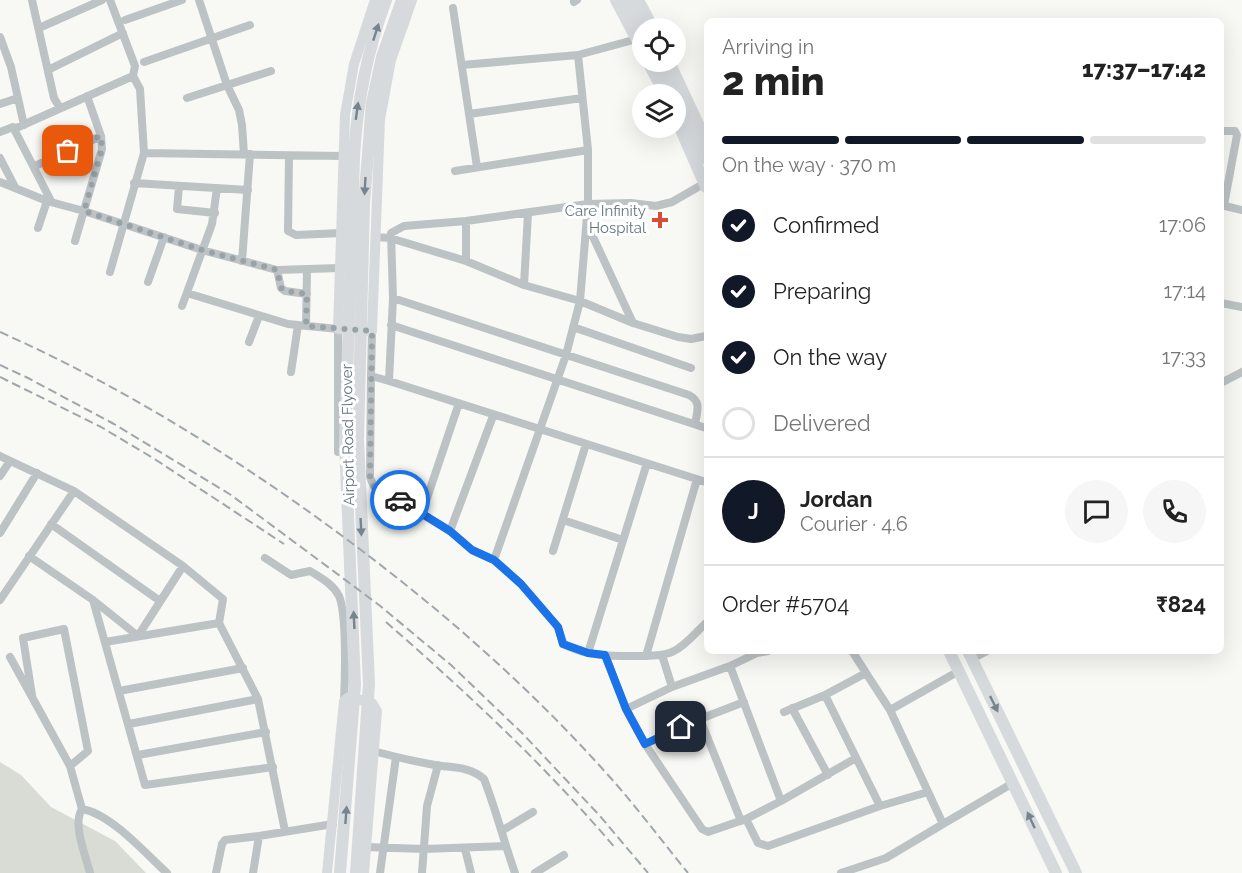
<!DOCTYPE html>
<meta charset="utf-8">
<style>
:root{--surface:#fff;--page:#f6f6f6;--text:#222;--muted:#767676;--line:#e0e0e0;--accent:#111827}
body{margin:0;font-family:Raleway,sans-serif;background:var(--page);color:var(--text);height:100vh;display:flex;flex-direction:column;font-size:22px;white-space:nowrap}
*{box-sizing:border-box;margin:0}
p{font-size:20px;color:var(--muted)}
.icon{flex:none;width:33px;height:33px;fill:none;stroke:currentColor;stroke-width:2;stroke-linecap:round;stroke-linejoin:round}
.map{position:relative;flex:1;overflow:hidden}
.sheet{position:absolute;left:704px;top:18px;width:520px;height:636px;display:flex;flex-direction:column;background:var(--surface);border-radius:9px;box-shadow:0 6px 24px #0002}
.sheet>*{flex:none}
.fabs{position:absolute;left:632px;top:18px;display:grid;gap:12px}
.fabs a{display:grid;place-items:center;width:54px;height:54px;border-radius:50%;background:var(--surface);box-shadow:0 6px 24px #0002;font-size:30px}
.pin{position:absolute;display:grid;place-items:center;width:51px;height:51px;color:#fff;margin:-26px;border-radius:12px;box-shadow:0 3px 9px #0006}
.courier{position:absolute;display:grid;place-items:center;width:60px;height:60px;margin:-30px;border:4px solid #1a73e8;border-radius:50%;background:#fff;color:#222;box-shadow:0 2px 8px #0007}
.head em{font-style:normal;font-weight:800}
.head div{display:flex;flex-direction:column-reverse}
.head{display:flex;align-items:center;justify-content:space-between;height:102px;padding:0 18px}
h1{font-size:39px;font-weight:800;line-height:45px}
.bar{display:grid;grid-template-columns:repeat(4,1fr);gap:9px 6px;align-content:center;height:72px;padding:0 18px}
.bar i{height:8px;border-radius:4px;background:var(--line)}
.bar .selected{background:var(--accent)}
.bar p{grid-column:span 4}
.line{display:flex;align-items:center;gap:15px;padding:0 18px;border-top:2px solid var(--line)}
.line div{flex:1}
.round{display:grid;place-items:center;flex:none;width:63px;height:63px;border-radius:32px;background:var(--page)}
ol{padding:0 18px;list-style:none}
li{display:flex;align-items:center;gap:18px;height:66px}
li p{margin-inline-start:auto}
li .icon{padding:6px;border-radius:50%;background:var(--accent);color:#fff;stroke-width:4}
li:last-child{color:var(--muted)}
li i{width:33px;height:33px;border:3px solid var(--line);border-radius:50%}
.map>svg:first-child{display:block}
</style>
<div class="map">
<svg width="1242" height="873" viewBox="0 0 1242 873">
<rect width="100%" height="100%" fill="#f8f8f5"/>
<path fill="#d8dcd5" d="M0,762L21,775L51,807L115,841L146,873H0Z"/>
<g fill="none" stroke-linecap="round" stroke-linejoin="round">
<path stroke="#bdc2c5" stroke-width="8" d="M32,0L54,98L60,108
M199,0L227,85L239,110L242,125L244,154
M574,2L577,0
M453,8L477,167
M125,20L182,0
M39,28L102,0
M0,37L11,67L24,125
M144,62L250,25
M462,65L578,55L637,39
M48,70L123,33
M187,98L271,71
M0,104L18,98
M469,114L582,98
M14,129L133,76L135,66L110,0
M1221,131H1235L1237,135L1224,205
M0,132L13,127L51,201
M144,153L344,156
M289,156L288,231L296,235L341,233
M0,158L15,187
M35,166L101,136
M455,171L588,150
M0,182L47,201L84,211L202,250L277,270L340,268
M134,183L248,190
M705,183L672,202L656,206L631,203L588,204L466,221L404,226L391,233L393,298L389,381L371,376L370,477L374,487L386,492L450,531L472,550L494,560L521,584L558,627L563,644C589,658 617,656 646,656C656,655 665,656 674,651C686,645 696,632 706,623
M179,187L177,209L215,213
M1221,205L1242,210
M588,226L633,323
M38,228L47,201
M375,237L390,238L466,261L524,285L580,301L633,323L678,337L691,339L706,336
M75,241L102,149L101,136L87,96
M242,261L250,154
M466,261V221
M277,270L281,288L285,291L307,294
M110,272L144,153L140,89L133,76
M148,282L164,237
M524,285L528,213
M187,293L288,324L338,329V452
M393,298L689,395C702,402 697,412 695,424
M1221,303L1242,307
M182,306L212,224L217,188
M391,325L706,428
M306,326L307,269
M573,327L691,368
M249,342L259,316
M291,372L298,325
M371,376L372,331
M389,381L706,482
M1221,383L1242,372
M0,456L74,491L183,566L223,599L219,623L258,699L285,831
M0,476L10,461
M422,513L459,403
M563,520L623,540
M51,524L160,601
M450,531L493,416
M0,533L37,473
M553,551L586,444
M29,556L93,600L138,636L183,566
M265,558L291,575L310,571C321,578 333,584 339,596C347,614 345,680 344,701
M494,560L566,355L580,301L588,204V150L578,55
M0,600L74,491
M93,600L145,785L273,767
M105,642L219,623
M852,651L866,673
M588,653L647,463
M605,655L626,709L645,744L702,829L708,832L746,819L781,801L856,758
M662,655L672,687
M646,656L697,479
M10,657L70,766L82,809C72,824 86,856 90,873
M972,659L987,651
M730,666L781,801
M119,691L243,668
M32,695L23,638L64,629L88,751L70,766
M825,695L880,806
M792,708L828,775
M626,709L672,687L730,666L757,653L768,651
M890,710L959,671
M784,712L825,695L866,673L890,710L943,824L886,858L841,873
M700,719L741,821
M129,724L258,699
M645,744L700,719L744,702
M374,751C394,757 414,761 435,765C453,768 469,766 484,779C496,810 504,842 515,873
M138,755L266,732
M82,809C111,814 145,853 167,873
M746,819L758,843L768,846L880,806L928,792
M943,824L1013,783
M503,830L533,812
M366,847L424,849L506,846
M465,849L471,873
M216,873L222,844L225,840L259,836L333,824
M253,873L259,836
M380,873L396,757
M422,873L427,806L438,765
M535,873L564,855"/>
<path stroke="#d6dadd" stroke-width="10" d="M375,0L354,64L345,115L338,329L372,331L380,119L391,60L412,0
M327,873L344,701L349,697L372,703L377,711L364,873"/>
<path stroke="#d6dadd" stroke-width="12" d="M616,0L642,49
M628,0L642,28
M638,0L653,28
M648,62L665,94
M658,62L675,94
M669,62L706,141
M675,95L706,159
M675,116L706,187
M949,651L1056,873
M968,651L1076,873
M340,873L355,685L345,443L354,157C357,103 367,51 386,0
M356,873L369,684L358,439L364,204L372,103L382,57L402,0"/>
<path stroke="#9fa7ac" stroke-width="2" stroke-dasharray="9 4.5" stroke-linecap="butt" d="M0,332C108,380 209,441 305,509C415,587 518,674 608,775C636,806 661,840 688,873
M0,365L28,378L114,424L231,495L379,605L451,665L523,734L600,816L648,873
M0,377L101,427L153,458L284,544
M386,622C467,693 546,766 616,849"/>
</g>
<defs><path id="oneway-solid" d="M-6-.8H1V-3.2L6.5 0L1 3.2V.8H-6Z" transform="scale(1.5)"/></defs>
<g fill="#75848d">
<use href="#oneway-solid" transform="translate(376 32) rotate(-72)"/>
<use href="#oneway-solid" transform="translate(357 111) rotate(-82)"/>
<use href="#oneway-solid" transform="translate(365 186) rotate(93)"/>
<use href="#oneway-solid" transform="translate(361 527) rotate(87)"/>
<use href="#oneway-solid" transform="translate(354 620) rotate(-93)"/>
<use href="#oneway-solid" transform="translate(994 704) rotate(64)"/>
<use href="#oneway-solid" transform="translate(346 815) rotate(-86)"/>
<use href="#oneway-solid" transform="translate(1031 820) rotate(-115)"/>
</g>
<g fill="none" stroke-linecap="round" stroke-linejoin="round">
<path stroke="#98a3a8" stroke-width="6" stroke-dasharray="0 10.8" d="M68,151L101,136L102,149L84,211L202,250L277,270L281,288L285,291L307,294L306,326L372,331L370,477L374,487L400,500"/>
<path stroke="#1a73e8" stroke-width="8" d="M400,500L450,531L472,550L494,560L521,584L558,627L563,644L588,653L605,655L626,709L645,744L681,727"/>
</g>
<path fill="#da4c33" stroke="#fff" stroke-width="2" d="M657 211h6v6h6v6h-6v6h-6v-6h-6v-6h6z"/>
<g text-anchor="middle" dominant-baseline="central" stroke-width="6" stroke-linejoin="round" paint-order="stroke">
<g font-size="15" fill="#64757f" stroke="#fff" text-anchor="end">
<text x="646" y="211">Care Infinity<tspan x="646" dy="17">Hospital</tspan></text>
</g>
<g font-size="15" fill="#64757f" stroke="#fff">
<text transform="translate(348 435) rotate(-91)">Airport Road Flyover</text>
</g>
</g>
</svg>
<div class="fabs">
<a><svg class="icon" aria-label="locate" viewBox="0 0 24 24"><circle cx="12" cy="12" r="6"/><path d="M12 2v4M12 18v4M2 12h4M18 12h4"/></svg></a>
<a><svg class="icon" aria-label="layers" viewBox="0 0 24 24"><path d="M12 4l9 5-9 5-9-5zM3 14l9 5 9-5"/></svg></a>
</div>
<div class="pin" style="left:68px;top:151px;background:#ea580c"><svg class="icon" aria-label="bag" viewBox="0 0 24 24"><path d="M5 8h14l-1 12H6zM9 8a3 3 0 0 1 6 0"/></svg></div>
<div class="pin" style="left:681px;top:727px;background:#1f2937"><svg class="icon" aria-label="home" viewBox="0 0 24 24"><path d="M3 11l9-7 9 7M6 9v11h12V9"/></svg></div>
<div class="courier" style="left:400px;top:500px"><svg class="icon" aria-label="car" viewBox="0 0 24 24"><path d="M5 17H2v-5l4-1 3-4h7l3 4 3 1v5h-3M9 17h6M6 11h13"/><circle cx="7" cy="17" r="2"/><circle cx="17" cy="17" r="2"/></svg></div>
<section class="sheet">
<div class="head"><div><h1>2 min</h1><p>Arriving in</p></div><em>17:37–17:42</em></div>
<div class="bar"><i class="selected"></i><i class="selected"></i><i class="selected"></i><i></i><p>On the way · 370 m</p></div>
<ol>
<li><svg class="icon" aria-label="check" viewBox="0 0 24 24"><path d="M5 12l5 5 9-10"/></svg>Confirmed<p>17:06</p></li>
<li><svg class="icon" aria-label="check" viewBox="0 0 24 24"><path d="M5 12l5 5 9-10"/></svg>Preparing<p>17:14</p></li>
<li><svg class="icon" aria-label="check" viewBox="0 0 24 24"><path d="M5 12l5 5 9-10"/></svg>On the way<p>17:33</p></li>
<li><i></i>Delivered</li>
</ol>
<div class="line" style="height:108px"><b class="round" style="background:var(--accent);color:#fff">J</b><div><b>Jordan</b><p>Courier · 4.6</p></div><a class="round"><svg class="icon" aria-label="chat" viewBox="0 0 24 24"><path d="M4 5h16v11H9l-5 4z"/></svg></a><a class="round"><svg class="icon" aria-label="phone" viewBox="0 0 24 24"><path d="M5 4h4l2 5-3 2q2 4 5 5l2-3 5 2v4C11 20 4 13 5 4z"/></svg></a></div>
<div class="line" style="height:78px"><div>Order #5704</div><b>₹824</b></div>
</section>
</div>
